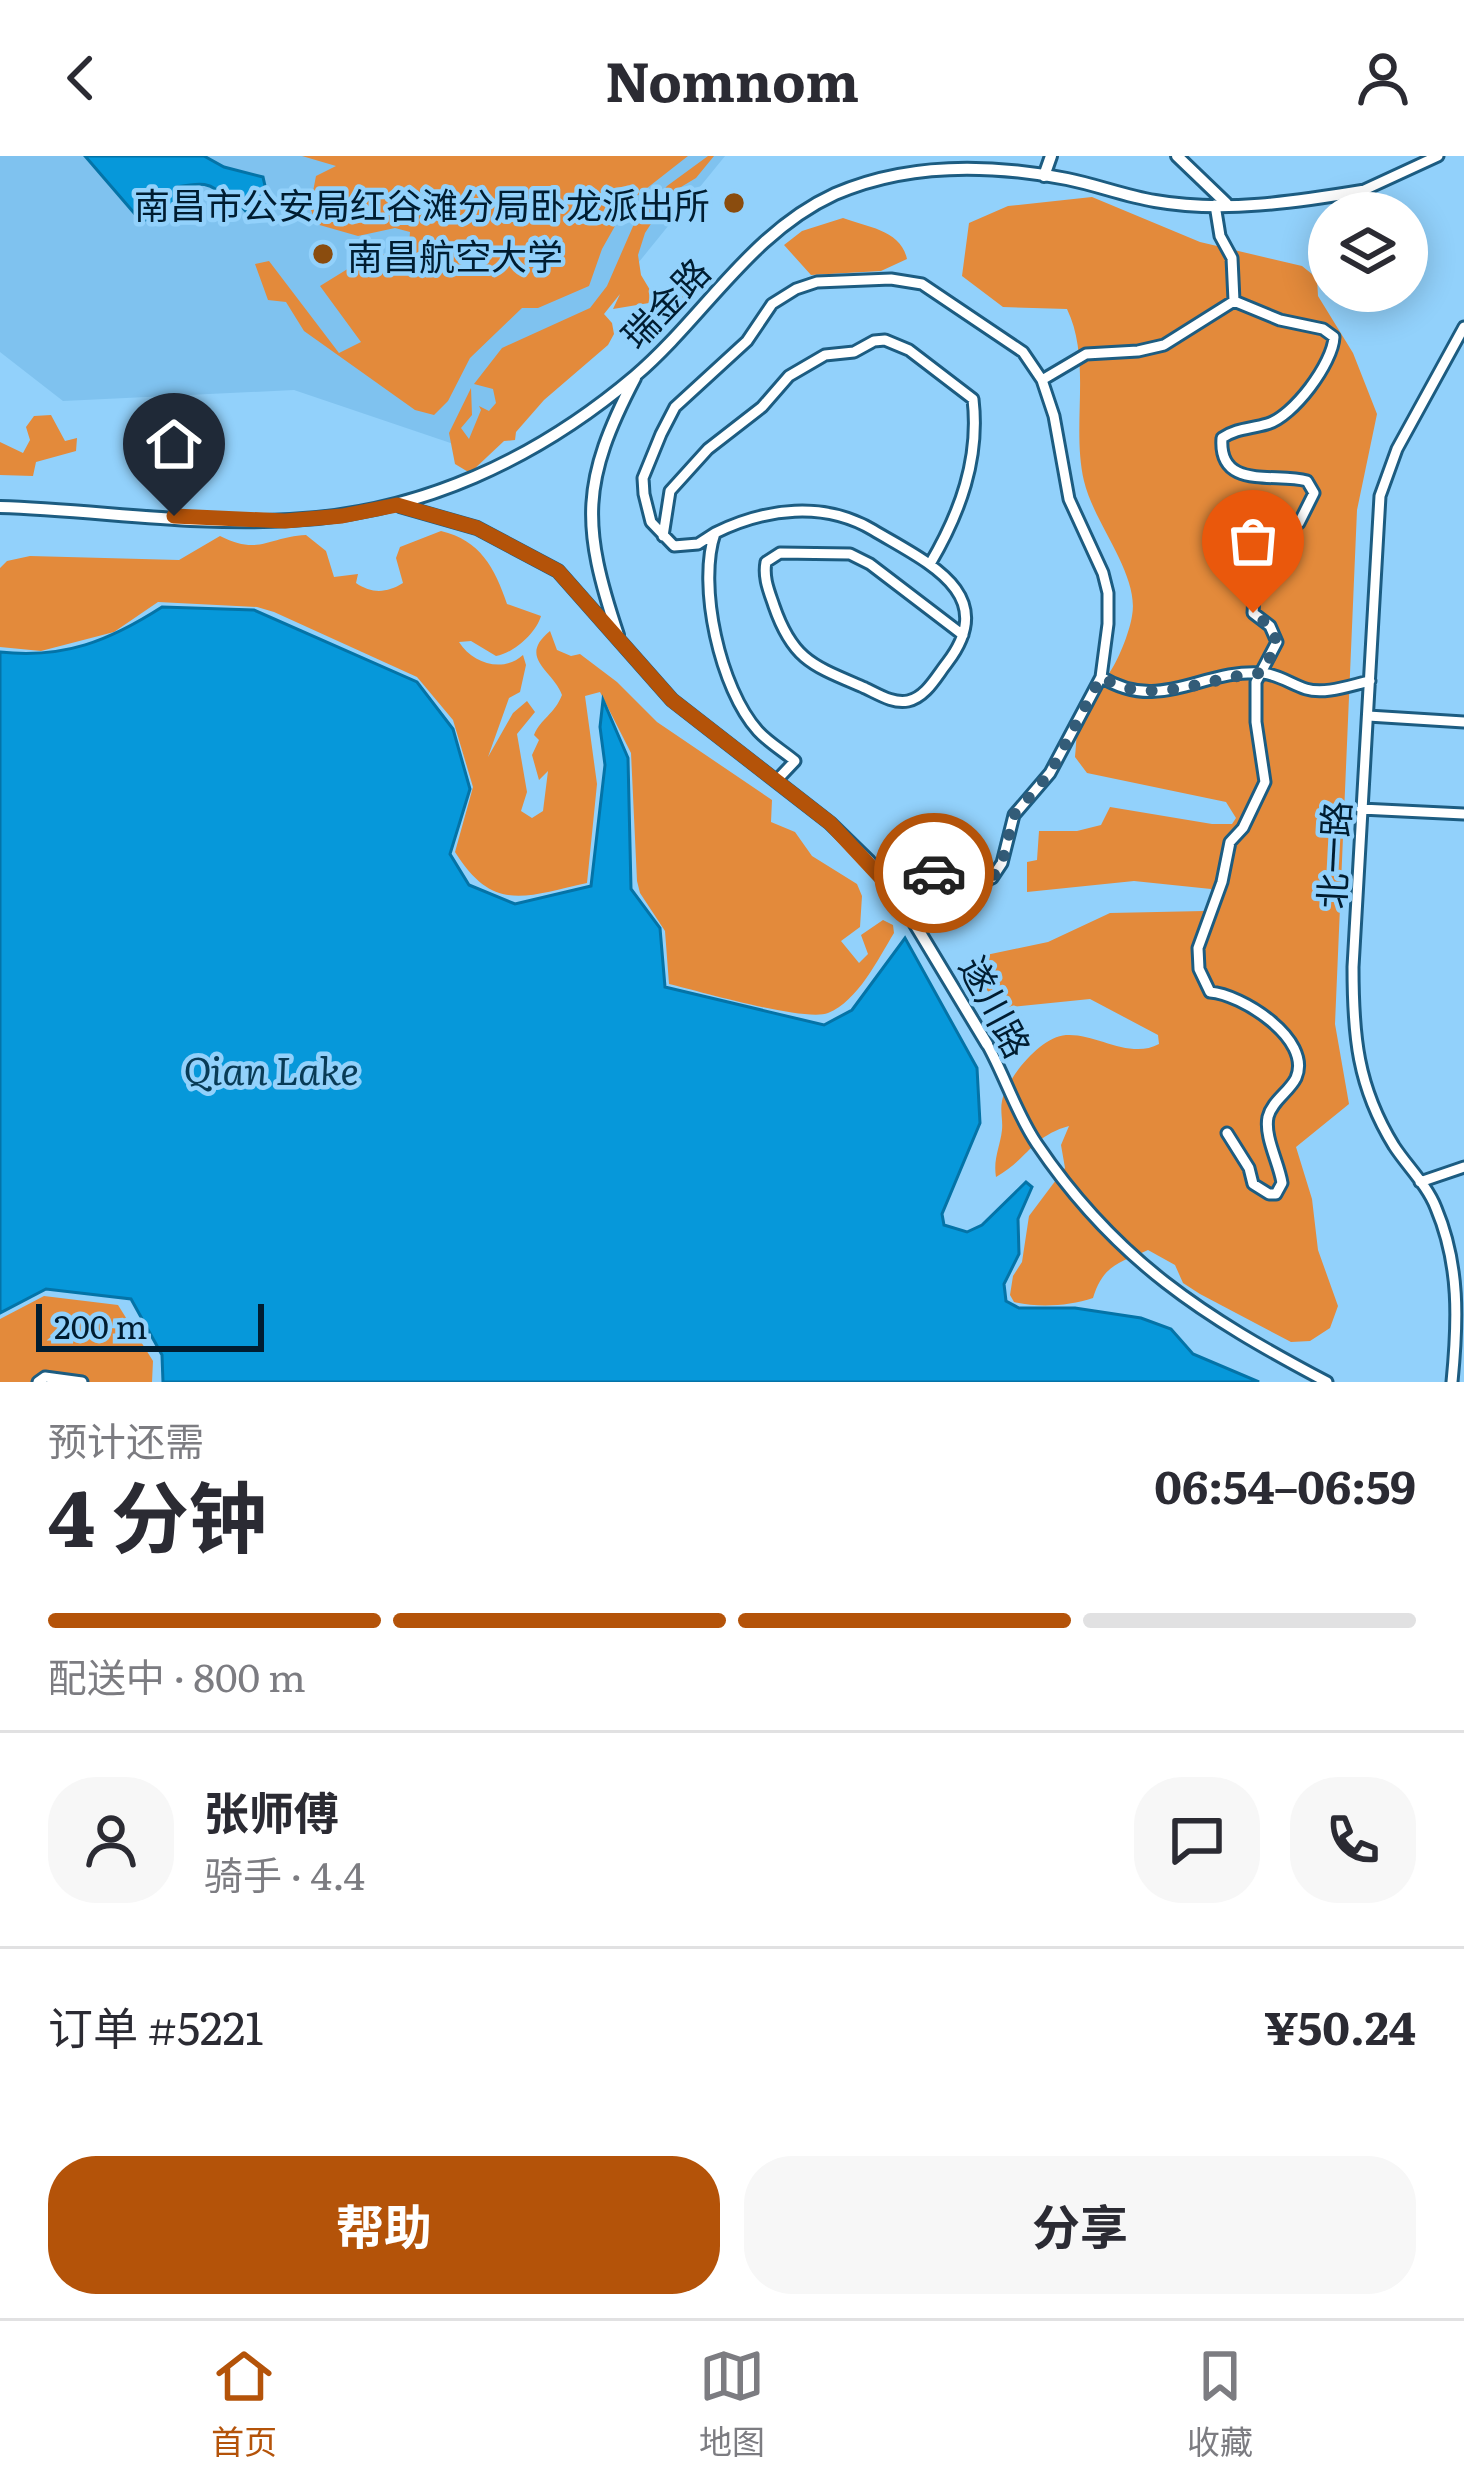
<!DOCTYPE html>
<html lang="zh">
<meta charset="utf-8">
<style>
:root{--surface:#fff;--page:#f7f7f7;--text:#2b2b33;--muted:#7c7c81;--line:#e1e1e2;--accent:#b45309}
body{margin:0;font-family:Literata,"Noto Sans SC",serif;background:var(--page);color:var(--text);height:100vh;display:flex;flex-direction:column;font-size:45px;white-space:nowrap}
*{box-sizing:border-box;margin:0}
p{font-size:39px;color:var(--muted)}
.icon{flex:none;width:66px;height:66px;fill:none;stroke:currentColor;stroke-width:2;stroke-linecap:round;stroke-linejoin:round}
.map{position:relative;height:1226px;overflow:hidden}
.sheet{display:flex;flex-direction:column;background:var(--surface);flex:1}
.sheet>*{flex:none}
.buttons{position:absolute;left:1308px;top:36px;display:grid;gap:24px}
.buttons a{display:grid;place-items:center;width:120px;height:120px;border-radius:50%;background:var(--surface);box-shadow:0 6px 30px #0003;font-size:60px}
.scale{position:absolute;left:36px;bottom:30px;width:228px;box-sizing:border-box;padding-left:12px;border:6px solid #001d31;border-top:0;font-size:33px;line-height:42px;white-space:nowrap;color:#001d31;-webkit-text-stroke:9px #92d1fb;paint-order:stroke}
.pin{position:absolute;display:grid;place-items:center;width:102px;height:102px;color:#fff;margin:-123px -51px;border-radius:50% 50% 50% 0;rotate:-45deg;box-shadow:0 0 12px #0007}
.pin .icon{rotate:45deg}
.courier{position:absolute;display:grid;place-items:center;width:120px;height:120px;margin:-60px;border:9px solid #b45309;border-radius:50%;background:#fff;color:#222;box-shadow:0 3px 15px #0007}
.overview em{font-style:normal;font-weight:700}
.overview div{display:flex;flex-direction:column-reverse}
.overview{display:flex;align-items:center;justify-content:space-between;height:204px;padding:0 48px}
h1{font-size:78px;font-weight:700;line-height:90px}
.bar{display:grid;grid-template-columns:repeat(4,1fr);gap:18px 12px;align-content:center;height:144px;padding:0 48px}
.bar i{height:15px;border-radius:9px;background:var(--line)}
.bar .current{background:var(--accent)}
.bar p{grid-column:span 4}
.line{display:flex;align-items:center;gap:30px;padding:0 48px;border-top:3px solid var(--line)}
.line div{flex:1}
.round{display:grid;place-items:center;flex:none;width:126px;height:126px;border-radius:48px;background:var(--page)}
.action{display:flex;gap:24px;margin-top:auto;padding:24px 48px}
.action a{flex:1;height:138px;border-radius:48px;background:var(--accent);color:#fff;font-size:48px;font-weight:700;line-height:138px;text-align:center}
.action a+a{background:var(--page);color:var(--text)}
header{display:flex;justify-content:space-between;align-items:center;height:156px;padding:0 48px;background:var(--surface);font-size:54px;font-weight:700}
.menu{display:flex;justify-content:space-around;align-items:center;height:168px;border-top:3px solid var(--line);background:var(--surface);font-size:33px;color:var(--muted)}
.menu a{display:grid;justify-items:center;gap:6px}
.menu .current{color:var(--accent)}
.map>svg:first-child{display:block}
</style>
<header><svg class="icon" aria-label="back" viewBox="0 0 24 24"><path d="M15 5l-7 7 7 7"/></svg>Nomnom<svg class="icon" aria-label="person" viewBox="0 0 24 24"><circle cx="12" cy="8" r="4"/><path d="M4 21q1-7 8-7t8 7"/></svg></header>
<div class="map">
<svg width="1464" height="1226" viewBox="0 0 1464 1226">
<rect width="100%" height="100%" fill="#92d1fb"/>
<path fill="#7fc2ef" d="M0,0H725L483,298L294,234L63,245L0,196Z"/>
<path fill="#e38a3b" d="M302,0H688L628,47L602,93L589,130L538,152H522L470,202L448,245L434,259L415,254L304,175L286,146L268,144L255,108L269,105L339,197L361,186L320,130L354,109L409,89L410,76L395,72L358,80L316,68L310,51L316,20L336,10Z
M708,0H714L696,22L671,37L645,77L638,99L641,119L650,134L666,138L692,132L685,141L613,153L620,138L604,158L612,167L614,178L608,189L544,244L516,276L515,284L504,285L470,317L455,308L449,277L471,232L472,259L461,272L469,283L481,254L479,250L489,255L496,247L493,233L474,228L502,192L590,152L607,130L634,68L667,30Z
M1092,41L1200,86L1302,110L1317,122L1318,140L1353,197L1377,258L1357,354L1335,868L1349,948L1296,991L1312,1043L1318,1094L1338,1150L1330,1172L1310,1185L1291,1186L1200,1138L1183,1127L1175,1109L1148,1094C1119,1107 1103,1109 1093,1142C1069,1150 1039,1152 1014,1146L1010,1139L1013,1120L1022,1106L1029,1060L1065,1012L1061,989L1069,970C1032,980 1027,1004 996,1021C993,1003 1000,991 1002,974C1003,964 1000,955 1002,945C1007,922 1040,881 1066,879C1096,877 1130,904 1159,888L1158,879L1090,843L1001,852L976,820L986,799L1048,786L1110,757L1204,755L1213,749L1216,740L1211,733L1134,725L1027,736V706L1037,704L1039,675H1077L1101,669L1110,651L1212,668H1232L1236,662L1226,646L1087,617L1075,601C1077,586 1076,561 1083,547C1089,537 1101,529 1108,519C1118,505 1129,478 1132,460C1140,419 1094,368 1084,325C1071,269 1092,205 1067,153L1003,151L962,120L969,67L1008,50Z
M843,62C867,71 901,74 907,103L881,115L811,119L784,89L802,75Z
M51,259L65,285L77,282L76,295L36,306L33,320L0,319V286L23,297L30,284L26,271L34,260Z
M441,375C480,384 495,412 507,448L541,460C536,477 514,497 496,500L471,485L459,486C473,508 503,517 523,499L526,509L520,536L509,542L488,601L513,557L527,545L535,556L517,578L527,636L521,655L532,662L543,655L548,615L539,624L532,599L539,584L534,579C541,562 554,559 562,539C553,514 517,502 550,475L557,494L571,500L580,498L617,526L657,566L772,644L771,666L795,676L812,700L857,728L862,740L860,771L841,785L859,807L868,798L861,779L883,764L893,769L894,777C878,803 858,845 828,857C805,866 698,835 669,828L665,775L640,737L637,725L631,597L600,536L585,540L597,628L587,727C526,740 494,758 455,696L473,631L453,564L417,521L274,456L257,451L158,446L114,476L41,495L0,491V412L7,405L30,400L179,404L220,380C259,400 268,381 306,379L326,395L334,421L358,418L356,427C372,438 387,437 403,427L396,402L400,391Z
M44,1140L118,1149L153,1205L152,1226H0V1163Z"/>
<path fill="#0698da" stroke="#0473a7" stroke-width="3" d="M85,0H204L224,11L263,21L270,52L262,59L251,61L237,46L226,44C212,24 198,27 177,31L171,58L141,65Z
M162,451L254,454L417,526L453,573L470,633L450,698L469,729L515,748L591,730L605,609L600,571L603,544L628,602L631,733L660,772L665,831L824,869L852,854L905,782L977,912L980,967L942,1058L944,1069L967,1076L982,1069L1026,1026L1032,1031L1018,1063L1019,1098L1004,1128L1006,1145L1019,1152H1075L1141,1162L1171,1173L1193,1198L1259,1226H163L162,1199L131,1143L46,1133L0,1157V496C64,503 109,485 162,451Z"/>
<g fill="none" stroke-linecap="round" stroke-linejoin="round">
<defs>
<path id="minor" d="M1362,35L1438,0
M1042,224L1086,198L1138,195L1164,189L1234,145L1232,102L1220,80L1215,49
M715,377C766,352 824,345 873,374C926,406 1001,437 947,507C936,521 926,541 908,545C893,548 878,538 865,532C814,510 793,505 774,450C769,435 763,422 766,406L780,397L850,398L870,408L963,479
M663,380L670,335L708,293L762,251L789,220L825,199L854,196L874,185L885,184L909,194L973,243C980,303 960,357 930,408
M1101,521C1161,558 1202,512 1263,517C1279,519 1291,528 1306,533C1325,539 1351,529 1370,525
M1368,560L1464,566
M777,624L795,605C783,595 768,586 758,575C720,533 697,429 715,377L698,388L674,390L651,366L644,338L643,322L661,278L675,251L747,185L772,148L796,133L817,126L891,123L922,128L1023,196L1042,224L1054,260L1069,343L1103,417L1108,437V468L1101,521L1050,617L1014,659L1002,707L992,722L981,727C940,713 933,713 898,740
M1361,653L1464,658
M987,888C1005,920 1016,957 1037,988C1116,1105 1204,1161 1327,1226
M1227,977L1249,1012L1253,1028L1269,1038H1276L1282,1027C1279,1007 1264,981 1268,961C1272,945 1289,936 1296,922C1313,883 1241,838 1210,836L1199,813L1198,792L1222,726L1230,686L1243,672L1265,626L1256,566V526L1277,486L1270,470L1253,457L1256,407L1249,378L1263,372L1291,373L1299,367L1314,337L1307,325C1276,316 1218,335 1222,282C1237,272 1250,273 1267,268C1293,261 1333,207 1334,181L1323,173L1280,164L1234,145
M1420,1026L1464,1011
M38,1226L45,1221L82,1226
M1452,1226C1458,1165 1460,1109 1436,1052C1427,1029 1407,1010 1394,990C1357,930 1353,879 1353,811L1380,340L1397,293L1464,171"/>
<path id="tertiary" d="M1177,0L1226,47
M1044,20L1051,0
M400,350L477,372L558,415L672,544L830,667L869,705L898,740L987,888
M0,351C96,354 194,370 290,364C420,358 537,303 635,220C704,161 750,77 835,38C909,6 990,8 1067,23C1097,29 1125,40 1155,45C1223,57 1295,46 1362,35
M618,479C581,369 581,325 635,222"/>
</defs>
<use href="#minor" stroke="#1c5c81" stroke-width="15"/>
<use href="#tertiary" stroke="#1c5c81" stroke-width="16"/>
<use href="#minor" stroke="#fff" stroke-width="9"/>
<use href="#tertiary" stroke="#fff" stroke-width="10"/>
</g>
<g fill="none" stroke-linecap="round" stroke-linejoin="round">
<path stroke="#335c78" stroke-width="12" stroke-dasharray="0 21.6" d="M934,717L948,716L981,727L992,722L1002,707L1014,659L1050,617L1101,521C1154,553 1207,520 1263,517L1277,486L1270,470L1253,457"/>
<path stroke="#b45309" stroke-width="15" d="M174,360L285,365L342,360L397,349L477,372L558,415L672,544L830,667L898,740L934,717"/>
</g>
<g fill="#8a4c0e" stroke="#92d1fb" stroke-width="4.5">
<circle cx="734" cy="47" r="12"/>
<circle cx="323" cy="98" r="12"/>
</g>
<g text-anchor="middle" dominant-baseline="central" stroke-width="9" stroke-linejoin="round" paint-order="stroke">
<g font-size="36" fill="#001d31" stroke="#92d1fb" text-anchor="end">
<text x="710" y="47">南昌市公安局红谷滩分局卧龙派出所</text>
<text x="347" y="98" text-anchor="start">南昌航空大学</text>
</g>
<g font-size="36" fill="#001d31" stroke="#92d1fb">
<text transform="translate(664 146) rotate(-46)">瑞金路</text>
<text transform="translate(1332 699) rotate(-87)">北一路</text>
<text transform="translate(997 850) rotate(62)">遂川路</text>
</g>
<g font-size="39" font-style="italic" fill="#083b56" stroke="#92d1fb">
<text x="271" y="912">Qian Lake</text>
</g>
</g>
</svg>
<div class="buttons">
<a><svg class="icon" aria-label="layers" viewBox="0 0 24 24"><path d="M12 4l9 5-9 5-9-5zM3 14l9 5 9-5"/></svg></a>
</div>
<div class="scale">200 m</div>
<div class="pin" style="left:1253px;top:457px;background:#ea580c"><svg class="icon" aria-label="bag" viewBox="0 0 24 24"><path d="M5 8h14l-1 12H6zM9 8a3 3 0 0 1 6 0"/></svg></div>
<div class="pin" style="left:174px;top:360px;background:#1f2937"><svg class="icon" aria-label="home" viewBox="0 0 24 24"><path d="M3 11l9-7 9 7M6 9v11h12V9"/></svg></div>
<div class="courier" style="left:934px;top:717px"><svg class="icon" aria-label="car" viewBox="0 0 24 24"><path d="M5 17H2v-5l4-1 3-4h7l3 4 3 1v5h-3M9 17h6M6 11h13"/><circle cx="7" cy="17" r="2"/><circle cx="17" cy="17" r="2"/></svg></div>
</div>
<section class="sheet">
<div class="overview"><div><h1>4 分钟</h1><p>预计还需</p></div><em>06:54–06:59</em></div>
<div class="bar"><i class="current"></i><i class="current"></i><i class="current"></i><i></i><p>配送中 · 800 m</p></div>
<div class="line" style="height:216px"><a class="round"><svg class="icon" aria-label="person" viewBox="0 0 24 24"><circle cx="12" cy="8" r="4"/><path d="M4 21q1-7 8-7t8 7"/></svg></a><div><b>张师傅</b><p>骑手 · 4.4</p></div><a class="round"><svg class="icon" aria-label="chat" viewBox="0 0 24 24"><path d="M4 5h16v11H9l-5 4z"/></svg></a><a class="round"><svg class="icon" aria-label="phone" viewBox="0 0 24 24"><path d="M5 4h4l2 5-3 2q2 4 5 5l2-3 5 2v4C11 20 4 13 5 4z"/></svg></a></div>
<div class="line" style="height:156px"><div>订单 #5221</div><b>¥50.24</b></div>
<div class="action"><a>帮助</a><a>分享</a></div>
</section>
<nav class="menu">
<a class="current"><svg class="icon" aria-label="home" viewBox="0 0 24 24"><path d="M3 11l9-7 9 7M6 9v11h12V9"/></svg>首页</a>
<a><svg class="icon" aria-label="map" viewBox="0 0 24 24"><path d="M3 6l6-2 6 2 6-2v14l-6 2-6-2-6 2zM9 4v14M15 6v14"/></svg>地图</a>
<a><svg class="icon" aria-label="saved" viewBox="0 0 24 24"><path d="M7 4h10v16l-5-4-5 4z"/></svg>收藏</a>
</nav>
